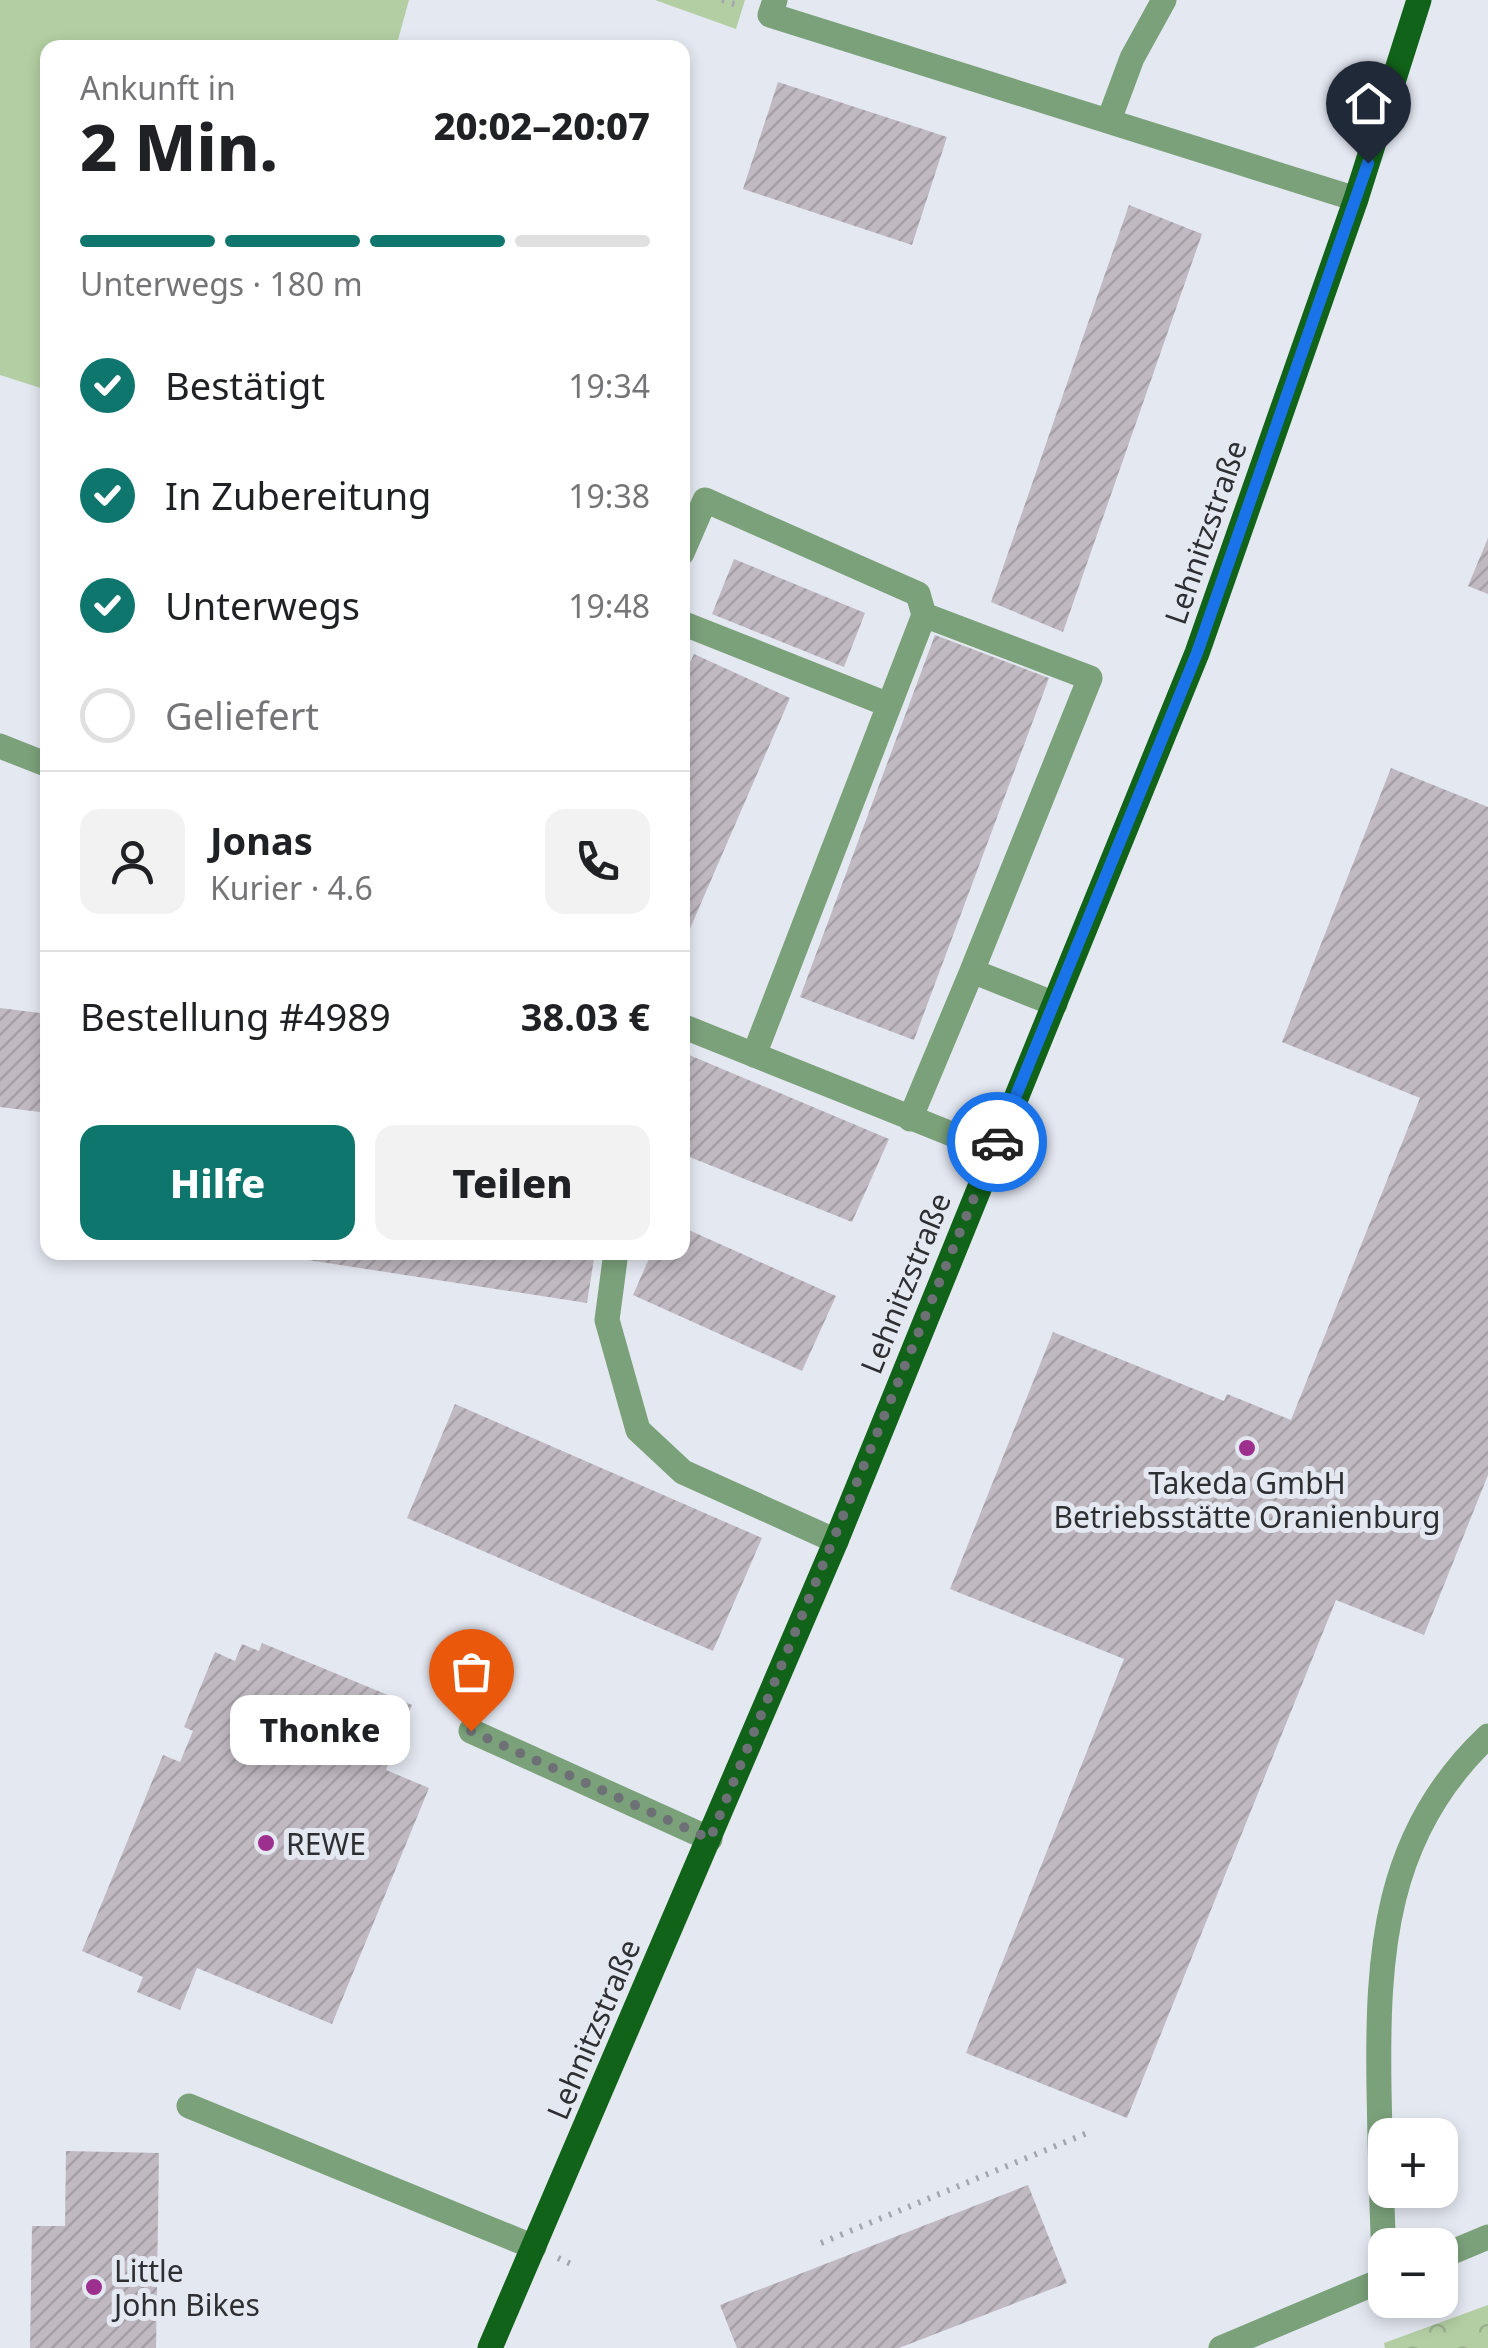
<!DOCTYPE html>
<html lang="de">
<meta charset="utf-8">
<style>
:root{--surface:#fff;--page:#f2f2f2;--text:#202124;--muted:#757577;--line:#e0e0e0;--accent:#0f766e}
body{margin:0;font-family:"Noto Sans",sans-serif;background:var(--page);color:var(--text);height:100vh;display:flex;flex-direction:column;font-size:38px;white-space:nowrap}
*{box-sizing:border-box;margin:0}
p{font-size:32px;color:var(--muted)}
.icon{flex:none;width:55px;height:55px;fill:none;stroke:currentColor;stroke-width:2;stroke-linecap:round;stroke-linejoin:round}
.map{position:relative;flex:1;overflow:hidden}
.panel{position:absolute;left:40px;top:40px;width:650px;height:1220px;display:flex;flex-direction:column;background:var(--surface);border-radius:20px;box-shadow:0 5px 15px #0003}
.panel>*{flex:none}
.tools{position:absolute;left:1368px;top:2118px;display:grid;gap:20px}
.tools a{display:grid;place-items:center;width:90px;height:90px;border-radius:20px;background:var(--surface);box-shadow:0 5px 15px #0003;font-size:50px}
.pin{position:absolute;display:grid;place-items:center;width:85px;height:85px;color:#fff;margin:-102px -42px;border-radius:50% 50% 50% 0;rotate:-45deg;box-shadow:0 0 10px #0007}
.pin .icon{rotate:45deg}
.courier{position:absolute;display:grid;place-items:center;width:100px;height:100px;margin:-50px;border:8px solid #1a73e8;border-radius:50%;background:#fff;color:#222;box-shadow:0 2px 12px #0007}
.bubble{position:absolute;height:70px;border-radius:20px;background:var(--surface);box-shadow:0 5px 15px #0003;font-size:32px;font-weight:800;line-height:70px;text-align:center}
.overview em{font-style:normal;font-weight:800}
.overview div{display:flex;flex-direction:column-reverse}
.overview{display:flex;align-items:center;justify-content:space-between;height:170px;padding:0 40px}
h1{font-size:65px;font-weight:800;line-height:75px}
.bar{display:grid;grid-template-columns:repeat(4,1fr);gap:15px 10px;align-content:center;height:120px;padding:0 40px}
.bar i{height:12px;border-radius:8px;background:var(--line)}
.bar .on{background:var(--accent)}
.bar p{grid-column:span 4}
.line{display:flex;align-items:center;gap:25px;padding:0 40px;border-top:2px solid var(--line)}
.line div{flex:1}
.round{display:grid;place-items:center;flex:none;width:105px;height:105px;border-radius:20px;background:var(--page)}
ol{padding:0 40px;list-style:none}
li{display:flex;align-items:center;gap:30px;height:110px}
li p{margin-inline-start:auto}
li .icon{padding:10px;border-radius:50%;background:var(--accent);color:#fff;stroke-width:4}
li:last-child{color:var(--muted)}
li i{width:55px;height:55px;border:5px solid var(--line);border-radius:50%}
.button{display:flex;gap:20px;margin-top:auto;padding:20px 40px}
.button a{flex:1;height:115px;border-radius:20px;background:var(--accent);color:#fff;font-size:40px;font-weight:800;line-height:115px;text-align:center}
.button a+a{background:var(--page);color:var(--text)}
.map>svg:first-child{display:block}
</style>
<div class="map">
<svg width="1488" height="2348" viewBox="0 0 1488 2348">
<defs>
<pattern id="forest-crowns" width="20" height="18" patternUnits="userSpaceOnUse" patternTransform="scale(2.5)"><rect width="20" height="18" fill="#b3cea2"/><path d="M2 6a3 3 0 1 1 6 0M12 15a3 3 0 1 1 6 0" fill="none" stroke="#9ab18c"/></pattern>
<pattern id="building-hatch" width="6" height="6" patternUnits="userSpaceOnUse" patternTransform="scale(2.5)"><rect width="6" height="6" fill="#c0b9c1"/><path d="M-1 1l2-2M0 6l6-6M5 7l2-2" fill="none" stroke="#a59fa6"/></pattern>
</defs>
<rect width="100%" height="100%" fill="#e4e8f1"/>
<path fill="#b3cea2" d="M0,0H409L396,47L48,48L47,390L0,375Z
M655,0H745L736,29Z"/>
<path fill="url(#forest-crowns)" d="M1488,2305V2348H1385L1384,2343Z"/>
<path fill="url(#building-hatch)" d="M778,82L947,137L912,245L743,189Z
M1129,205L1202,234L1063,632L991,602Z
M1488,538V594L1468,586Z
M734,559L865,613L844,667L712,614Z
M935,635L1049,678L914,1040L800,997Z
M694,654L790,698L682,947V680Z
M1391,768L1488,807V1475L1424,1635L1336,1600L1127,2118L966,2053L1124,1659L950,1589L1053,1332L1224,1401L1227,1394L1291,1420L1420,1098L1282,1042Z
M0,1008L48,1014V1113L0,1107Z
M682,1052L889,1139L852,1222L682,1154Z
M682,1227L836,1296L802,1371L633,1295L652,1252H682Z
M310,1252H595L587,1303L308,1260Z
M455,1404L762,1538L713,1651L407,1518Z
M262,1643L412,1705L386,1770L429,1788L332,2024L197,1968L180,2010L137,1992L143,1977L82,1951L163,1755L180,1762L193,1731L184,1727L215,1652L235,1661L242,1644L259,1651Z
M66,2151L159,2153L156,2348H30L32,2226H65Z
M1028,2185L1067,2283L899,2348H737L720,2305Z"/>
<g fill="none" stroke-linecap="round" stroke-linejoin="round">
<path stroke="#a3a7ad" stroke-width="6" stroke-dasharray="2.5 8" stroke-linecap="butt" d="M722,0L740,6
M821,2243L1087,2133
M558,2258L571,2264"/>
<path stroke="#7ba17a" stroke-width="25" d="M775,0L770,15L1356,199
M1109,120L1132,58L1164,0
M682,553L705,500L918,594L924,615L754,1055
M924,615L1090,678L972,971
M682,623L889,705
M0,746L48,765
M682,1026L994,1151
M910,1119L972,971L1055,1004
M616,1252L607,1320L638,1430L683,1472L836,1541
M471,1731L710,1839
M189,2106L534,2247
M1440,2257L1488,2237
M1385,2279C1382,2216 1380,2152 1379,2088C1377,1954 1384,1834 1488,1736
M1221,2348L1385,2279"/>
<path stroke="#116319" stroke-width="25" d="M490,2348L836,1541L1197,653L1356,199L1419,0"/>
</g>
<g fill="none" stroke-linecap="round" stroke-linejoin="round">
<path stroke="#6d7075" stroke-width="10" stroke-dasharray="0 18" d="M471,1731L710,1839L997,1142"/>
<path stroke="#1a73e8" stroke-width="12" d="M997,1142L1197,653L1368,163"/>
</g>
<g fill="#9d2f8e" stroke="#e4e8f1" stroke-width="4">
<circle cx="1247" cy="1448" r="10"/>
<circle cx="266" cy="1843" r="10"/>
<circle cx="94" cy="2287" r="10"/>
</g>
<g text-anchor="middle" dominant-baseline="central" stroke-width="10" stroke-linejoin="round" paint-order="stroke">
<g font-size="30" fill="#2d2f32" stroke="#e4e8f1">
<text transform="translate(1205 532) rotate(-71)">Lehnitzstraße</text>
<text transform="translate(905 1283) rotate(-68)">Lehnitzstraße</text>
<text transform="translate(593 2029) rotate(-67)">Lehnitzstraße</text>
</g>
<g font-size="30" fill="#2d2f32" stroke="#e4e8f1" text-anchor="start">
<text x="1247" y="1482" text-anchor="middle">Takeda GmbH<tspan x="1247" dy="34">Betriebsstätte Oranienburg</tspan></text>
<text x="286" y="1843">REWE</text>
<text x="114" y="2270">Little<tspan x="114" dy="34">John Bikes</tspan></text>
</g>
</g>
</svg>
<div class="tools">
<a>+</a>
<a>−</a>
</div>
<div class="pin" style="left:471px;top:1731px;background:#ea580c"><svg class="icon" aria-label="bag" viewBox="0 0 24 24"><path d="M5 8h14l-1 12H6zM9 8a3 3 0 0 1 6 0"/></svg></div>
<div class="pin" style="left:1368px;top:163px;background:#1f2937"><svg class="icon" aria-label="home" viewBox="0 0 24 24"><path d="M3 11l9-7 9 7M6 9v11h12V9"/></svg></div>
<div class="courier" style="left:997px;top:1142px"><svg class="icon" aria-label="car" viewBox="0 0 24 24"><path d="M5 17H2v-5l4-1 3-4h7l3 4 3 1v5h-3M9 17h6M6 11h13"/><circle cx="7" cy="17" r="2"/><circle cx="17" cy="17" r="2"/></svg></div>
<div class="bubble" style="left:230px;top:1695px;width:180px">Thonke</div>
<section class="panel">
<div class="overview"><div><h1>2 Min.</h1><p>Ankunft in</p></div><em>20:02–20:07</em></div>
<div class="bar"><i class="on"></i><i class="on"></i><i class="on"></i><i></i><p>Unterwegs · 180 m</p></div>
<ol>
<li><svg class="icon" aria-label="check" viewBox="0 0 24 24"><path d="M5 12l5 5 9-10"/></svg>Bestätigt<p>19:34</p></li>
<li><svg class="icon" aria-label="check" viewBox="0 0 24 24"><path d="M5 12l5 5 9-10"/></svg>In Zubereitung<p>19:38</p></li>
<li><svg class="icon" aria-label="check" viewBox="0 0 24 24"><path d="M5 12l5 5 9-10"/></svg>Unterwegs<p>19:48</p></li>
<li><i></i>Geliefert</li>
</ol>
<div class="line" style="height:180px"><a class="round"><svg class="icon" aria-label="person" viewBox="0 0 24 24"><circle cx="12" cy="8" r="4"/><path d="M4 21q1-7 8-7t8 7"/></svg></a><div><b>Jonas</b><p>Kurier · 4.6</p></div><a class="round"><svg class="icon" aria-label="phone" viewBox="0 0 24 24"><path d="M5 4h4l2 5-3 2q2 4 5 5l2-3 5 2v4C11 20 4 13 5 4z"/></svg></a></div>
<div class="line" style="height:130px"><div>Bestellung #4989</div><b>38.03 €</b></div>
<div class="button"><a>Hilfe</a><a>Teilen</a></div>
</section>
</div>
